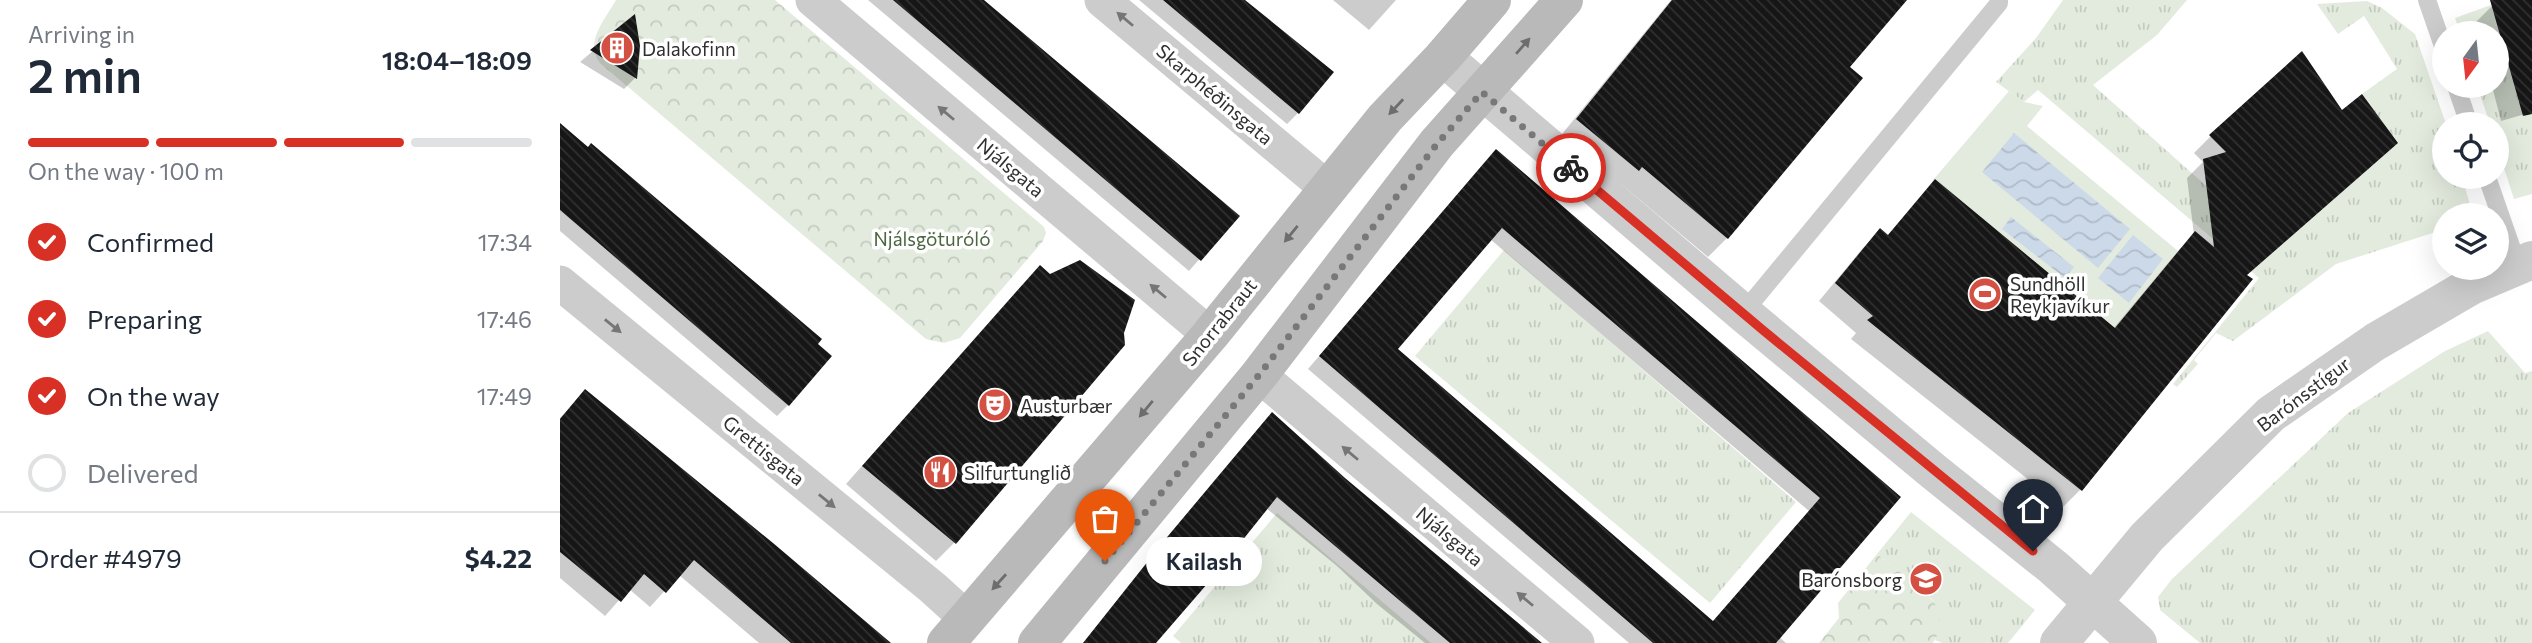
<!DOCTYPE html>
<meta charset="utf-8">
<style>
:root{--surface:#fff;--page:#f2f2f3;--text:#1f2937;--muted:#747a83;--line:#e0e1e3;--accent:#d93025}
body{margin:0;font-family:Commissioner,sans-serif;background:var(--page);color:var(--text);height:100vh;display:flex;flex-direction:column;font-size:26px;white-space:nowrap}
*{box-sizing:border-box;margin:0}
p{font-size:23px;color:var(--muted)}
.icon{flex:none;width:38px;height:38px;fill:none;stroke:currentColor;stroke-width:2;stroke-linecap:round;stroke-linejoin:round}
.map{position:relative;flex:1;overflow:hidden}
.sheet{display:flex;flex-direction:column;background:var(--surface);width:560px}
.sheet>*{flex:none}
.needle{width:46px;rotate:195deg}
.fabs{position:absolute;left:1872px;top:21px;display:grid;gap:14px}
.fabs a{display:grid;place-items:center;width:77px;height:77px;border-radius:50%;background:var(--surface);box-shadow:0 7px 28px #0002;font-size:35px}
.pin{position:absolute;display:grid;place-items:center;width:60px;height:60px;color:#fff;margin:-72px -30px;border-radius:50% 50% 50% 0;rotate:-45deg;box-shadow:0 0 7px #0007}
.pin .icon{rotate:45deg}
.courier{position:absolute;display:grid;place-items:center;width:70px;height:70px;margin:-35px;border:5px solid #d93025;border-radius:50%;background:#fff;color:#222;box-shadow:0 2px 9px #0007}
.bubble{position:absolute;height:49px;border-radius:24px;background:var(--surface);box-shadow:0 7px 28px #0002;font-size:23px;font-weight:600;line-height:49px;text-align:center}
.overview em{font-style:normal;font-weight:600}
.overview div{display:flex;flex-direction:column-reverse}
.overview{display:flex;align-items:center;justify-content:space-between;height:119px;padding:0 28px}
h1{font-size:46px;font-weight:600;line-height:52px}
.bar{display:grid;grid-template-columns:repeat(4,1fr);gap:10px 7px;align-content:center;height:84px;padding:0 28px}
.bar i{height:9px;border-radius:5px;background:var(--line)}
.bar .selected{background:var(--accent)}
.bar p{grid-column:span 4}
.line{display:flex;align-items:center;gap:18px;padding:0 28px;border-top:2px solid var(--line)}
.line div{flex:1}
ol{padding:0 28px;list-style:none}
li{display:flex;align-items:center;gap:21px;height:77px}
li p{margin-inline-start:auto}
li .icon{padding:7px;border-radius:50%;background:var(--accent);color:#fff;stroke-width:4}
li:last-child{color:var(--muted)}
li i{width:38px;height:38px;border:4px solid var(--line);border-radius:50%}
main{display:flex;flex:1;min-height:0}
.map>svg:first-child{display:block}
</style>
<main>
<section class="sheet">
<div class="overview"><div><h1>2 min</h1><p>Arriving in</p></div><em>18:04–18:09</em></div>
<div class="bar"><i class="selected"></i><i class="selected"></i><i class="selected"></i><i></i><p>On the way · 100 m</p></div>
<ol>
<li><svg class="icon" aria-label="check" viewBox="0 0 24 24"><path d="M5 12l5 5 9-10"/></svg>Confirmed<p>17:34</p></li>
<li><svg class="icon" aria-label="check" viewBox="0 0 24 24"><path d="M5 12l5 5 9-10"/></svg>Preparing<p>17:46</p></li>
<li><svg class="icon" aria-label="check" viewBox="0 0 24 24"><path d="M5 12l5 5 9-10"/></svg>On the way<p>17:49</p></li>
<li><i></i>Delivered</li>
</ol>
<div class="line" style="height:91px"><div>Order #4979</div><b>$4.22</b></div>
</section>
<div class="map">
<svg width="1972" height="643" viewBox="0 0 1972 643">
<defs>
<pattern id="grass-tufts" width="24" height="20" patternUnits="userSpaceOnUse" patternTransform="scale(1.75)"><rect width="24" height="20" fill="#e3ebde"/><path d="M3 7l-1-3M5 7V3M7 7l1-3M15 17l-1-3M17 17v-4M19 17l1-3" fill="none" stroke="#c3cabf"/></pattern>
<pattern id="forest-crowns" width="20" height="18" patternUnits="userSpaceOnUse" patternTransform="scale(1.75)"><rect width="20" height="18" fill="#e3ebde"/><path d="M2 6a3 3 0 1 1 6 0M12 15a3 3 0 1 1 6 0" fill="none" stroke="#c3cabf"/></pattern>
<pattern id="water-waves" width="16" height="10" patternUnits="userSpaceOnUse" patternTransform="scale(1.75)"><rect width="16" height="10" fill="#ccd9e9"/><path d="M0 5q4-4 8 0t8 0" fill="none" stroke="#b0bbc8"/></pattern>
<pattern id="building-back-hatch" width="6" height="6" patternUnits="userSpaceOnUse" patternTransform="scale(1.75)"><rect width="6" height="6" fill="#161616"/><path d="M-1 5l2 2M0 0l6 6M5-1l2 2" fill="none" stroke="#303030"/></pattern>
</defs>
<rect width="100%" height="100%" fill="#fff"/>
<path fill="url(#grass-tufts)" d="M1503,0H1627L1597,35L1533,85L1717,249L1838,143L1802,94L1837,69L1804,16L1778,34L1757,4L1807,1L1822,8L1855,34L1886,124L1885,177H1902L1913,215H1885V229L1776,264L1673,341L1656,333L1634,360L1638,364L1617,387L1613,384L1699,278L1478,90L1464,102L1436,82L1476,38Z
M1931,5L1959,103L1972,100V194L1954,199L1937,147V124H1930L1917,86H1937V33H1900L1895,18Z
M944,250L1236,502L1150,603L855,356Z
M1928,331L1965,373L1972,371V643H1640L1600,610L1598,597L1612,579L1788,413L1885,351Z
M1351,512L1475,610L1448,643H1382L1375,640L1379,627L1373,600L1317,554Z
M717,513L871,643H621L613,636Z"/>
<path fill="url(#forest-crowns)" d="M56,0H215L484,227L486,233L483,241L400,338L384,343L366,339L41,64C23,43 45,20 56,0Z
M1317,554C1331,566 1364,589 1373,601C1382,613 1381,631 1373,643H1259L1279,618L1278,603Z"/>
<path fill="#e3ebde" d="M1449,91L1464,102L1483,106L1467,126L1618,251L1555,328L1373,180Z"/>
<path fill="url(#water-waves)" d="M1454,133L1570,229L1538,268L1422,172Z
M1451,217L1514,267L1505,278L1442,229Z
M1573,235L1603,259L1569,303L1538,278Z"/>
<path fill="#0003" fill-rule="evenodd" d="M308,0H421L677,216L629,271Z
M579,0H685L738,113L727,124Z
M773,0H836L809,30Z
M1111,0H1344L1288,67L1301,78L1167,238L1148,257L1062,185L998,139Z
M1954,0H1972V112L1941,121L1932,86H1937V33H1917L1914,24L1932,6Z
M73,17L79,46L75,78L64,89L20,62Z
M1781,112L1818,160L1686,276L1520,490L1503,507L1291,339L1296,333L1259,301L1303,248L1320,231L1327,236L1375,181L1553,329L1618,251L1634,235L1627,178L1643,162L1634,153L1651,136Z
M0,142L228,405L217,416L0,231Z
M924,163L1339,497L1219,637L1226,643H1069L748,369ZM930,239L1249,511L1153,623L836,349Z
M462,285L562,333L563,344L394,543L376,561L286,484Z
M25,391L324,643H199L119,575L90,607L69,589L45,616L0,578V418Z
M701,426L784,479L979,643H865L817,604L777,566L706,508L594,641L596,643H523Z"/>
<path fill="url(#building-back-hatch)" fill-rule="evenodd" d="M333,0H424L680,216L641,261Z
M603,0H685L774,72L739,114Z
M1112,0H1347L1290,67L1303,78L1168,239L1082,167L1079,171L1016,119Z
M1930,0H1972V114L1963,116Z
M75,14L80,46L77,79L30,50Z
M1742,51L1782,110L1802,94L1838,143L1687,275L1693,279L1522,491L1307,320L1313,316L1275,283L1320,228L1328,235L1375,179L1555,328L1635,231L1654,247L1643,159L1666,152L1649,135Z
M0,123L28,147L31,143L262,339L258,344L272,356L229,406L0,210Z
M936,149L1341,497L1216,643H1093L759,356ZM942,228L1260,498L1153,621L838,349Z
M520,260L575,300L564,333L565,345L396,544L302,466L480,265L490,274Z
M25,389L213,543L331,643H231L134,560L106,593L84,574L61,602L0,552V419Z
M712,412L785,478L982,643H890L717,497L654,576L596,643H523L608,536Z"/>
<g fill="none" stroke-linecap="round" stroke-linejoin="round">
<path stroke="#ccc" stroke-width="18" d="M1867,0L1885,52
M1896,86L1909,124
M1927,177L1958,266
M1183,313L1439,3V0"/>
<path stroke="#ccc" stroke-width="35" d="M253,0L650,335
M542,0L768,189
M0,283L373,588L406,618
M699,375L1017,643"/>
<path stroke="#ccc" stroke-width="38" d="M883,57L1183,313L1373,471L1493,567L1578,643
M1499,643L1587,537L1711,414L1815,342L1911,286L1972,260"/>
<path stroke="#b9b9b9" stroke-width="38" d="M386,643L650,335L825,118L883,57L932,0
M477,643L699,375L877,143L1004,0"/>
</g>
<defs><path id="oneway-solid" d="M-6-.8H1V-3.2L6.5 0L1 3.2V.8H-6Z" transform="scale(1.75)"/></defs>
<g fill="#767676">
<use href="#oneway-solid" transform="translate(565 19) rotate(-140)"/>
<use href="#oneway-solid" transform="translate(386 113) rotate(-140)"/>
<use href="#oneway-solid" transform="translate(598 291) rotate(-140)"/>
<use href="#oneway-solid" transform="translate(53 326) rotate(39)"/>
<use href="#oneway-solid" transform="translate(790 453) rotate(-140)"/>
<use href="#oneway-solid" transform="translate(267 501) rotate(39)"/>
<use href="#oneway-solid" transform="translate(965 599) rotate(-140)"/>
</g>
<g fill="#6d6d6d">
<use href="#oneway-solid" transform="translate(963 46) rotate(-49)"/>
<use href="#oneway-solid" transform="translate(836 107) rotate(133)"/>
<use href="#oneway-solid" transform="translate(731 234) rotate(129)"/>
<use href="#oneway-solid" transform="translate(586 409) rotate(130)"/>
<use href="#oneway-solid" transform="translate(439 582) rotate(132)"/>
</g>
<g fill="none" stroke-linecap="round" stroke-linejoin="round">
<path stroke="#787878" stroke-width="7" stroke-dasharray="0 12.6" d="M545,561L699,375L877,144L922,92L1011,168"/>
<path stroke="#d93025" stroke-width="9" d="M1011,168L1204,331L1473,551"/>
</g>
<defs>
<symbol id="building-disc" viewBox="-11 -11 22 22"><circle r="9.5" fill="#d45042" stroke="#fff"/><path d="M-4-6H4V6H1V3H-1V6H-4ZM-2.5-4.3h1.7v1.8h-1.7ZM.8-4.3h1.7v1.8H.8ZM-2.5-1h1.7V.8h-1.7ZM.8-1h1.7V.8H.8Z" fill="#fff"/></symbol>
<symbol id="stadium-disc" viewBox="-11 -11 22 22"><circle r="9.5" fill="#d45042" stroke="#fff"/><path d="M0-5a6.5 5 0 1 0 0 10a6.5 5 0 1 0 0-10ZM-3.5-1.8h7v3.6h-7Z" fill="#fff"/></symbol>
<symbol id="theatre-disc" viewBox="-11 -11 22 22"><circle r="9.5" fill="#d45042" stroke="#fff"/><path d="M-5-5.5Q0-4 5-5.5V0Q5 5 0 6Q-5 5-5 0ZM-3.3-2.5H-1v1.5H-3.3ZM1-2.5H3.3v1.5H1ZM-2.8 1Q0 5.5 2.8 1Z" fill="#fff"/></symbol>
<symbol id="restaurant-disc" viewBox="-11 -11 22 22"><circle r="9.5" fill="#d45042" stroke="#fff"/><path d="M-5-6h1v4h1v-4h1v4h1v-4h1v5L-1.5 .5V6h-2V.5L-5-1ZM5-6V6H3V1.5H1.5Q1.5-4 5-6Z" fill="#fff"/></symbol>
<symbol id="school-disc" viewBox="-11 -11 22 22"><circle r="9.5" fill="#d45042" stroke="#fff"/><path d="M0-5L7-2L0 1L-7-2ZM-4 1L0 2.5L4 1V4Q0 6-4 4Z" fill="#fff"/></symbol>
</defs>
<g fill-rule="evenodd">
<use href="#building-disc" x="38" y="29" width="38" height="38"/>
<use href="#stadium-disc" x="1406" y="275" width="38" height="38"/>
<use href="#theatre-disc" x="416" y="386" width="38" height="38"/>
<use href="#restaurant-disc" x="361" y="453" width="38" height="38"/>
<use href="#school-disc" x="1347" y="560" width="38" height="38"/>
</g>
<g text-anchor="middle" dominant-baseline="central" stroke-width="7" stroke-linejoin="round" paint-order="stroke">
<g font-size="19" fill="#2f2f2f" stroke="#fff" text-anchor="start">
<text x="82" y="48">Dalakofinn</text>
<text x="1450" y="283">Sundhöll<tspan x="1450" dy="22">Reykjavíkur</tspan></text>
<text x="460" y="405">Austurbær</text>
<text x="404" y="472">Silfurtunglið</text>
<text x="1342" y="579" text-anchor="end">Barónsborg</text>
</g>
<g font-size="19" fill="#2f2f2f" stroke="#fff">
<text transform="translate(655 94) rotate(40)">Skarphéðinsgata</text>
<text transform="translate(451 167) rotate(40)">Njálsgata</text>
<text transform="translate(659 322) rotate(-51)">Snorrabraut</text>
<text transform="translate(1743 394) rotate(-37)">Barónsstígur</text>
<text transform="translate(204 450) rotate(39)">Grettisgata</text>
<text transform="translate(890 536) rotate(40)">Njálsgata</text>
</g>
<g font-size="19" fill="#4c6640" stroke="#fff">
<text x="372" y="238">Njálsgöturóló</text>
</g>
</g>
</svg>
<div class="fabs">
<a><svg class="needle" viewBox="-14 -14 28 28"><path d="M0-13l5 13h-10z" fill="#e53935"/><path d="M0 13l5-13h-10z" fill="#747a83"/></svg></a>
<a><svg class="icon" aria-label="locate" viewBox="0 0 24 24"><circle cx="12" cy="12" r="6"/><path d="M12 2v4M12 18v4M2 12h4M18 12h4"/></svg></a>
<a><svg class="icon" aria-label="layers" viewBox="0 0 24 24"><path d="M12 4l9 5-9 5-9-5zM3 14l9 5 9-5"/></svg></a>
</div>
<div class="pin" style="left:545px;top:561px;background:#ea580c"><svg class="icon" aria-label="bag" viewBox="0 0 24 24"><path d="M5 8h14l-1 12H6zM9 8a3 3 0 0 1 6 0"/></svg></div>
<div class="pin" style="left:1473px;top:551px;background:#1f2937"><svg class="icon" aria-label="home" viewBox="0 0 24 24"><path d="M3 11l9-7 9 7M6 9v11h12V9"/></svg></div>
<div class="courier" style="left:1011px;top:168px"><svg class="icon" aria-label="bike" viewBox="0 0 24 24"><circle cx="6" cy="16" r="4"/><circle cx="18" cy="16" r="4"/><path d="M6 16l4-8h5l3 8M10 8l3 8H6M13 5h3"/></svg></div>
<div class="bubble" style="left:586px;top:537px;width:116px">Kailash</div>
</div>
</main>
